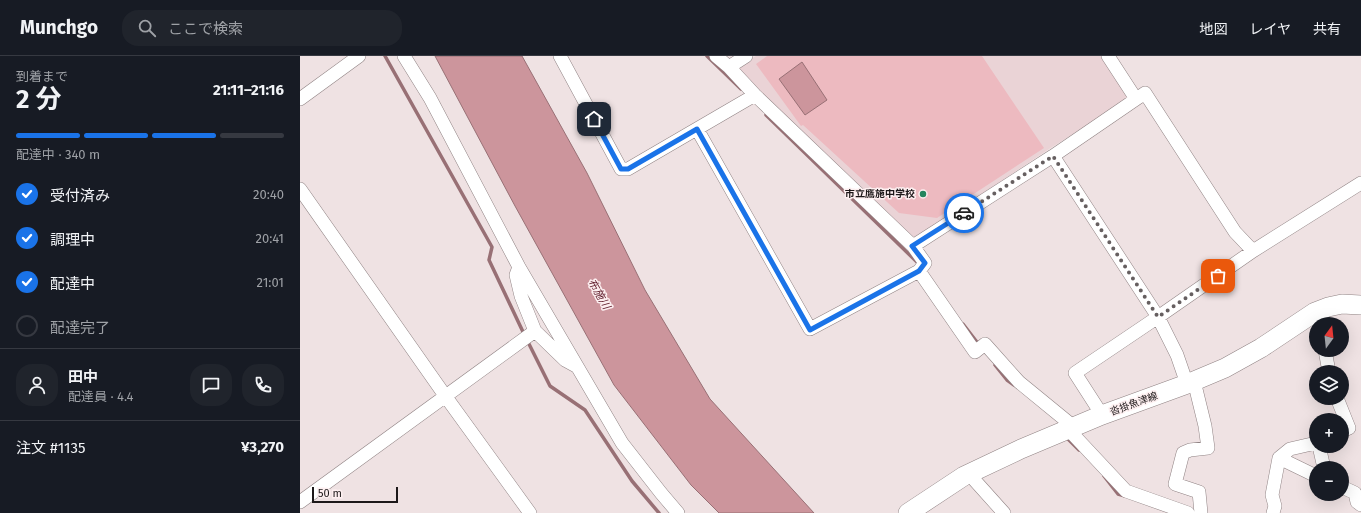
<!DOCTYPE html>
<html lang="ja">
<meta charset="utf-8">
<style>
:root{--surface:#171b24;--page:#20242c;--text:#f1f3f6;--muted:#9ea1a6;--line:#363941;--accent:#1a73e8}
body{margin:0;font-family:"Fira Sans","Noto Sans JP",sans-serif;background:var(--page);color:var(--text);height:100vh;display:flex;flex-direction:column;font-size:15px;white-space:nowrap}
*{box-sizing:border-box;margin:0}
p{font-size:13px;color:var(--muted)}
.icon{flex:none;width:22px;height:22px;fill:none;stroke:currentColor;stroke-width:2;stroke-linecap:round;stroke-linejoin:round}
.map{position:relative;flex:1;overflow:hidden}
.panel{display:flex;flex-direction:column;background:var(--surface);width:300px}
.panel>*{flex:none}
.needle{width:26px;rotate:15deg}
.fabs{position:absolute;left:1009px;top:261px;display:grid;gap:8px}
.fabs a{display:grid;place-items:center;width:40px;height:40px;border-radius:50%;background:var(--surface);box-shadow:0 4px 16px #0002;font-size:20px}
.scale{position:absolute;left:12px;bottom:10px;width:86px;box-sizing:border-box;padding-left:4px;border:2px solid #1d1819;border-top:0;font-size:11px;line-height:14px;white-space:nowrap;color:#1d1819;-webkit-text-stroke:3px #fdeff0;paint-order:stroke}
.pin{position:absolute;display:grid;place-items:center;width:34px;height:34px;color:#fff;margin:-17px;border-radius:8px;box-shadow:0 2px 6px #0006}
.courier{position:absolute;display:grid;place-items:center;width:40px;height:40px;margin:-20px;border:3px solid #1a73e8;border-radius:50%;background:#fff;color:#222;box-shadow:0 1px 5px #0007}
.summary em{font-style:normal;font-weight:700}
.summary div{display:flex;flex-direction:column-reverse}
.summary{display:flex;align-items:center;justify-content:space-between;height:68px;padding:0 16px}
h1{font-size:26px;font-weight:700;line-height:30px}
.bar{display:grid;grid-template-columns:repeat(4,1fr);gap:6px 4px;align-content:center;height:48px;padding:0 16px}
.bar i{height:5px;border-radius:3px;background:var(--line)}
.bar .current{background:var(--accent)}
.bar p{grid-column:span 4}
.line{display:flex;align-items:center;gap:10px;padding:0 16px;border-top:1px solid var(--line)}
.line div{flex:1}
.round{display:grid;place-items:center;flex:none;width:42px;height:42px;border-radius:16px;background:var(--page)}
ol{padding:0 16px;list-style:none}
li{display:flex;align-items:center;gap:12px;height:44px}
li p{margin-inline-start:auto}
li .icon{padding:4px;border-radius:50%;background:var(--accent);color:#fff;stroke-width:4}
li:last-child{color:var(--muted)}
li i{width:22px;height:22px;border:2px solid var(--line);border-radius:50%}
header{display:flex;align-items:center;gap:24px;box-sizing:border-box;height:56px;padding:0 20px;background:var(--surface);border-bottom:1px solid var(--line)}
header strong{font-size:19px}
nav{display:flex;gap:22px;margin-inline-start:auto;font-size:14px}
.search{width:280px;height:36px;background:var(--page);display:flex;align-items:center;gap:10px;box-sizing:border-box;padding:0 14px;border-radius:16px;color:var(--muted);font-size:15px}
main{display:flex;flex:1;min-height:0}
.map>svg:first-child{display:block}
</style>
<header>
<strong>Munchgo</strong>
<div class="search"><svg class="icon" aria-label="search" viewBox="0 0 24 24"><circle cx="10" cy="10" r="6"/><path d="M15 15l6 6"/></svg>ここで検索</div>
<nav><a>地図</a><a>レイヤ</a><a>共有</a></nav>
</header>
<main>
<section class="panel">
<div class="summary"><div><h1>2 分</h1><p>到着まで</p></div><em>21:11–21:16</em></div>
<div class="bar"><i class="current"></i><i class="current"></i><i class="current"></i><i></i><p>配達中 · 340 m</p></div>
<ol>
<li><svg class="icon" aria-label="check" viewBox="0 0 24 24"><path d="M5 12l5 5 9-10"/></svg>受付済み<p>20:40</p></li>
<li><svg class="icon" aria-label="check" viewBox="0 0 24 24"><path d="M5 12l5 5 9-10"/></svg>調理中<p>20:41</p></li>
<li><svg class="icon" aria-label="check" viewBox="0 0 24 24"><path d="M5 12l5 5 9-10"/></svg>配達中<p>21:01</p></li>
<li><i></i>配達完了</li>
</ol>
<div class="line" style="height:72px"><a class="round"><svg class="icon" aria-label="person" viewBox="0 0 24 24"><circle cx="12" cy="8" r="4"/><path d="M4 21q1-7 8-7t8 7"/></svg></a><div><b>田中</b><p>配達員 · 4.4</p></div><a class="round"><svg class="icon" aria-label="chat" viewBox="0 0 24 24"><path d="M4 5h16v11H9l-5 4z"/></svg></a><a class="round"><svg class="icon" aria-label="phone" viewBox="0 0 24 24"><path d="M5 4h4l2 5-3 2q2 4 5 5l2-3 5 2v4C11 20 4 13 5 4z"/></svg></a></div>
<div class="line" style="height:52px"><div>注文 #1135</div><b>¥3,270</b></div>
</section>
<div class="map">
<svg width="1061" height="457" viewBox="0 0 1061 457">
<rect width="100%" height="100%" fill="#efe2e3"/>
<path fill="#ead3d6" d="M456,0H803L831,42L752,91L613,184L436,13Z"/>
<path fill="#edbac0" d="M467,0H682L744,92L637,162L599,157L503,69L501,70L456,8Z"/>
<path fill="#cc959c" stroke="#987075" d="M135,0H222L287,117L345,234L410,343L514,457H419L391,429L314,329L215,150Z
M502,6L527,44L505,59L479,23Z"/>
<g fill="none" stroke-linecap="round" stroke-linejoin="round">
<path stroke="#987075" stroke-width="3.5" d="M85,0L192,191L189,204L224,278
M407,0L441,33
M466,59L619,208
M663,268L680,290
M227,284L250,330L285,354L332,425L359,457
M695,309L707,324L714,329
M767,382L779,394
M804,420L818,438L825,440"/>
<defs>
<path id="minor" d="M104,0L130,42L219,211L322,387L361,437L378,457
M260,0L321,113H328L455,39
M416,0L429,11L455,39L613,190L753,100
M808,0L836,43
M429,11L446,0
M0,43L59,0
M397,73L510,273L619,215
M0,133L146,341L230,457
M613,190L625,207L619,215L675,296L685,288L719,326L774,371
M219,211L216,219L221,240L235,275L265,304L276,310
M1015,256L1020,263L1021,268
M1025,294L1029,316
M894,325L905,370L908,392L890,394L883,397L875,428L899,436L901,457
M887,328L877,299L858,261L953,195L1061,127
M1037,342L1049,372L1042,375
M802,359L775,317L858,261L753,100L845,37L935,176L953,195
M768,373L826,435L888,457
M1019,390L1024,412
M979,402L1016,420
M669,418L704,457
M1042,431L1055,437L1057,446L1061,449
M0,446L235,275
M973,457L975,450L972,439L979,402L990,393L1016,387"/>
<path id="secondary" d="M608,457L664,420L721,393L802,359L887,328L925,312L961,292L1015,256L1028,251L1042,248L1061,249"/>
</defs>
<use href="#minor" stroke="#908384" stroke-width="14"/>
<use href="#secondary" stroke="#908384" stroke-width="20"/>
<use href="#minor" stroke="#fff" stroke-width="13"/>
<use href="#secondary" stroke="#fff" stroke-width="19"/>
</g>
<g fill="none" stroke-linecap="round" stroke-linejoin="round">
<path stroke="#665f60" stroke-width="4" stroke-dasharray="0 7.2" d="M664,157L753,100L858,261L918,220"/>
<path stroke="#1a73e8" stroke-width="5" d="M294,63L321,113H328L397,73L510,274L619,215L625,207L612,190L664,157"/>
</g>
<circle fill="#24855e" stroke="#fdeff0" stroke-width="1.5" cx="623" cy="138" r="4"/>
<g text-anchor="middle" dominant-baseline="central" stroke-width="3" stroke-linejoin="round" paint-order="stroke">
<g font-size="10" font-weight="bold" fill="#1d1819" stroke="#fdeff0" text-anchor="end">
<text x="615" y="138">市立鷹施中学校</text>
</g>
<g font-size="10" fill="#1d1819" stroke="#fdeff0">
<text transform="translate(834 348) rotate(-20)">沓掛魚津線</text>
</g>
<g font-size="11" font-style="italic" fill="#601d2c" stroke="#fdeff0">
<text transform="translate(299 238) rotate(60)">布施川</text>
</g>
</g>
</svg>
<div class="fabs">
<a><svg class="needle" viewBox="-14 -14 28 28"><path d="M0-13l5 13h-10z" fill="#e53935"/><path d="M0 13l5-13h-10z" fill="#9ea1a6"/></svg></a>
<a><svg class="icon" aria-label="layers" viewBox="0 0 24 24"><path d="M12 4l9 5-9 5-9-5zM3 14l9 5 9-5"/></svg></a>
<a>+</a>
<a>−</a>
</div>
<div class="scale">50 m</div>
<div class="pin" style="left:918px;top:220px;background:#ea580c"><svg class="icon" aria-label="bag" viewBox="0 0 24 24"><path d="M5 8h14l-1 12H6zM9 8a3 3 0 0 1 6 0"/></svg></div>
<div class="pin" style="left:294px;top:63px;background:#1f2937"><svg class="icon" aria-label="home" viewBox="0 0 24 24"><path d="M3 11l9-7 9 7M6 9v11h12V9"/></svg></div>
<div class="courier" style="left:664px;top:157px"><svg class="icon" aria-label="car" viewBox="0 0 24 24"><path d="M5 17H2v-5l4-1 3-4h7l3 4 3 1v5h-3M9 17h6M6 11h13"/><circle cx="7" cy="17" r="2"/><circle cx="17" cy="17" r="2"/></svg></div>
</div>
</main>
